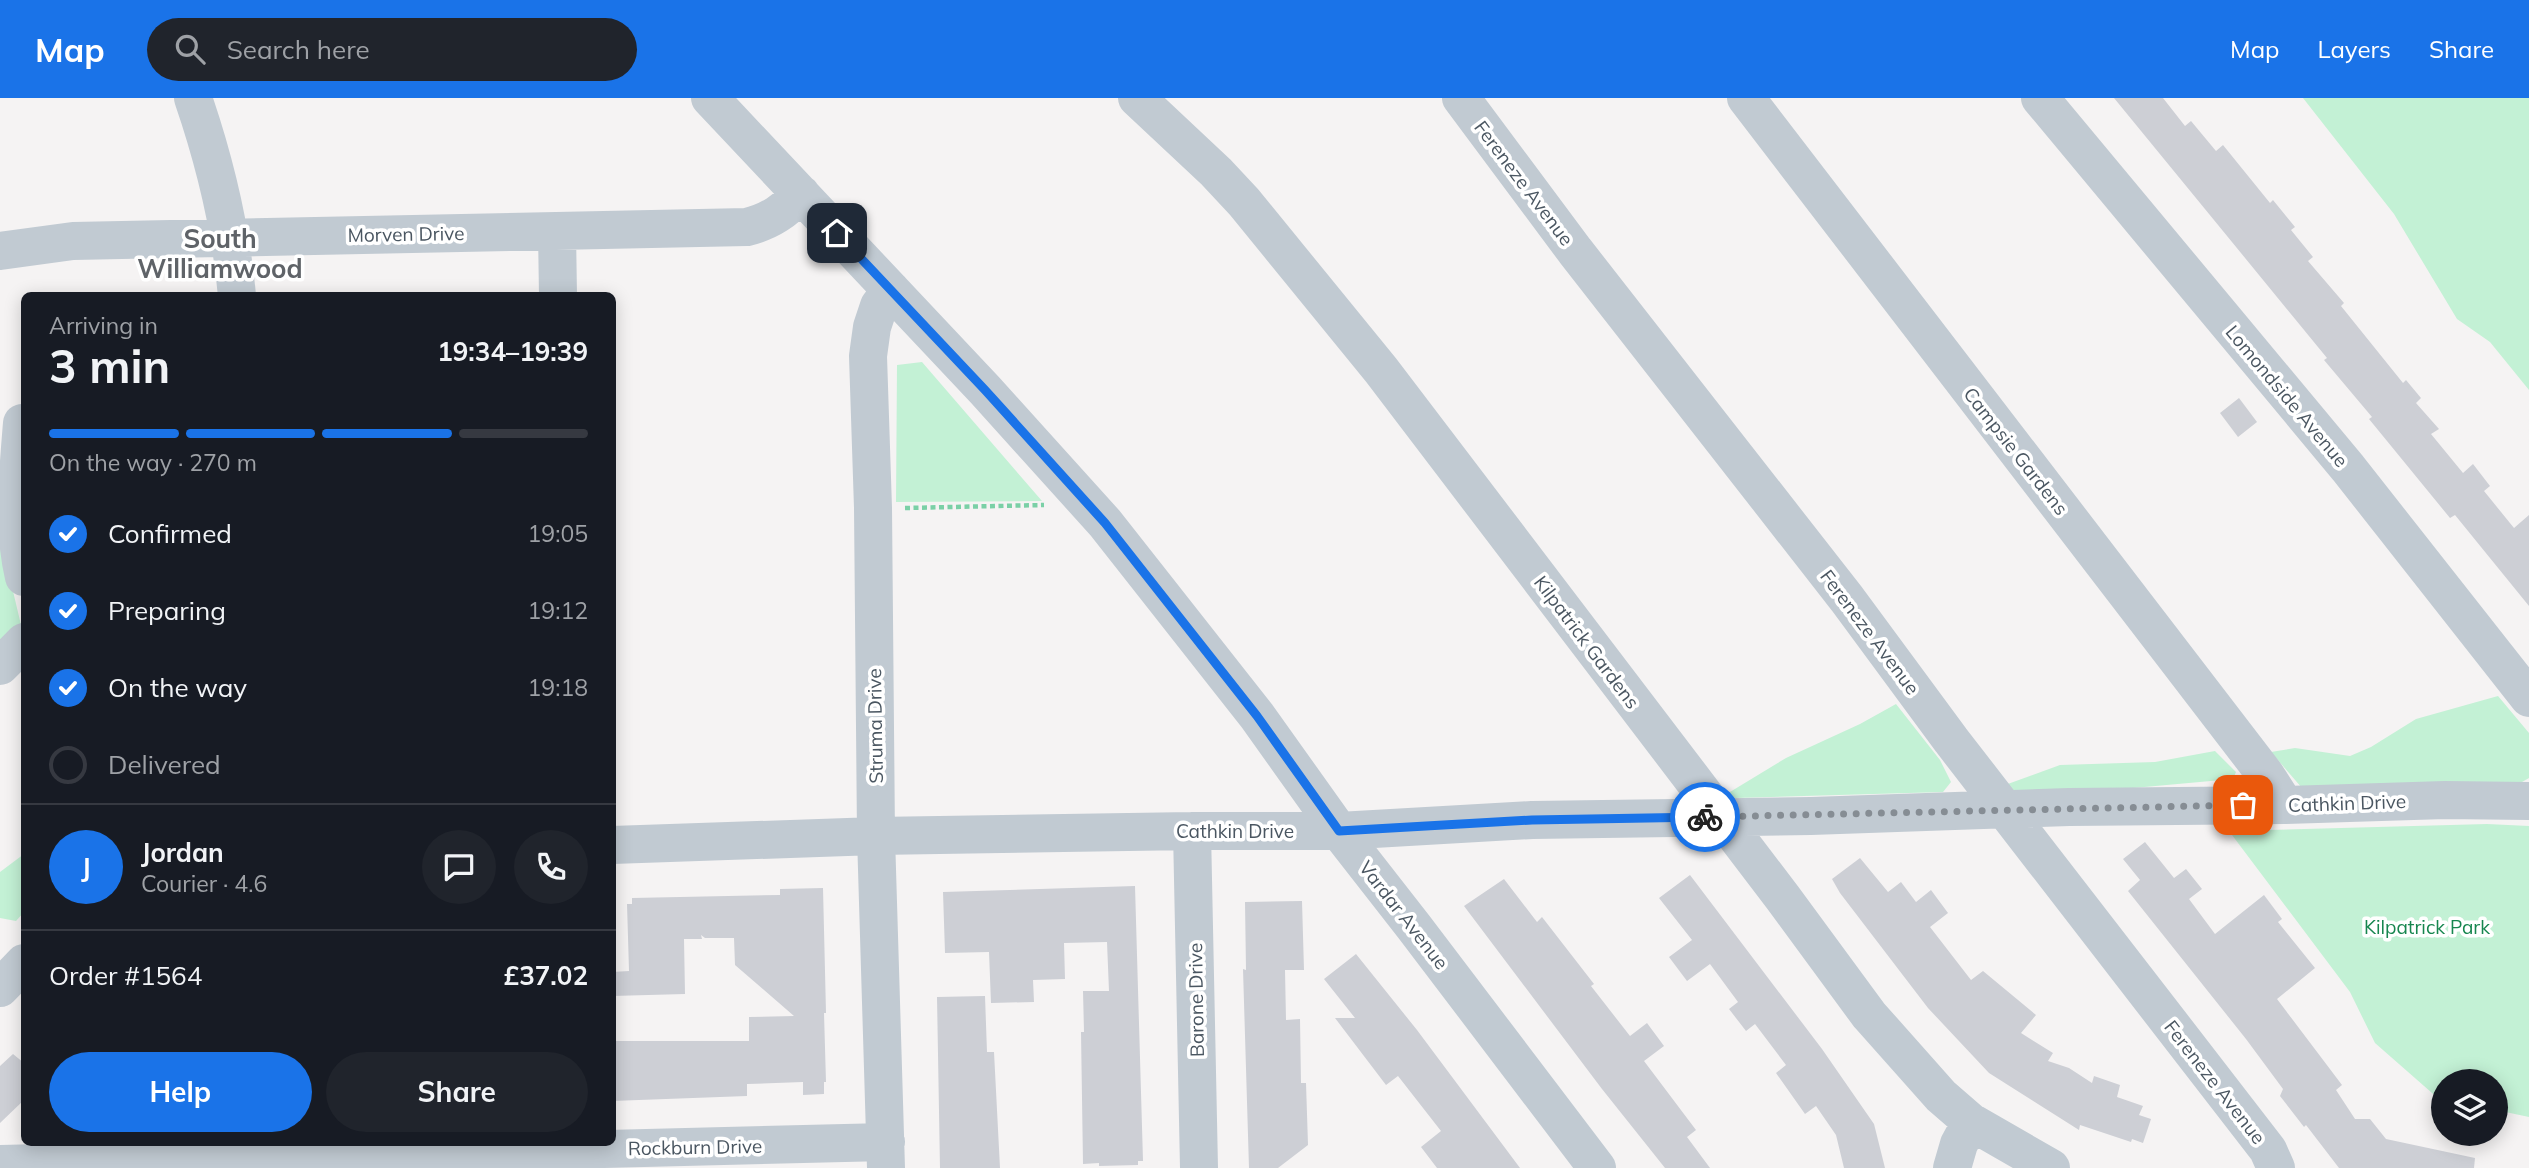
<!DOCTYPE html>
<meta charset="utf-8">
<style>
:root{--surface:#171b24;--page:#20242c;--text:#f1f3f6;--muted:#9ea1a6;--line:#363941;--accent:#1a73e8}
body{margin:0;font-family:Mulish,sans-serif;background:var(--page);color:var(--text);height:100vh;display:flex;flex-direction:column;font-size:26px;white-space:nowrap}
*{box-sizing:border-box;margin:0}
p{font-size:23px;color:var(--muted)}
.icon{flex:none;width:38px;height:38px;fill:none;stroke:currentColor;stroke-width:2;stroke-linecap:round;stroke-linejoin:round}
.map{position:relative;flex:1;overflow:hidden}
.drawer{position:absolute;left:21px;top:194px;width:595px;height:854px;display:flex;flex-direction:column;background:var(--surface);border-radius:10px;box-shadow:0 4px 18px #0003}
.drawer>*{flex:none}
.controls{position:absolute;left:2431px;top:971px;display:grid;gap:14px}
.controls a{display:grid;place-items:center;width:77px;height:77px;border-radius:50%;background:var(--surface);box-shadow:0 4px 18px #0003;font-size:35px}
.pin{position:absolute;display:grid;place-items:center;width:60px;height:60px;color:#fff;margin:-30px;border-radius:14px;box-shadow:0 4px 10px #0006}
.courier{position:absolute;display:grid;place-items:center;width:70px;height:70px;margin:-35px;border:5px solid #1a73e8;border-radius:50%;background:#fff;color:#222;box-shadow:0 2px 9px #0007}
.head em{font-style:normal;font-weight:700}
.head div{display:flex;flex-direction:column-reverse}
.head{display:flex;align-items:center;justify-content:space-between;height:119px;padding:0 28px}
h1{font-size:46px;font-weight:700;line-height:52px}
.bar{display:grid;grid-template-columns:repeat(4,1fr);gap:10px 7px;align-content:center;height:84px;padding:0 28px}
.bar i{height:9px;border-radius:5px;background:var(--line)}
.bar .selected{background:var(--accent)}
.bar p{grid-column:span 4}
.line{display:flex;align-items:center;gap:18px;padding:0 28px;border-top:2px solid var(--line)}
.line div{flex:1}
.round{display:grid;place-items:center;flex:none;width:74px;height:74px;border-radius:37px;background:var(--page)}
ol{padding:0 28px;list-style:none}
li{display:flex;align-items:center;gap:21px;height:77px}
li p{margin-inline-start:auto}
li .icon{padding:7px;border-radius:50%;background:var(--accent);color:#fff;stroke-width:4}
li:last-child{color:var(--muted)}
li i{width:38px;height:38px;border:4px solid var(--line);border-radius:50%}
.button{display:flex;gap:14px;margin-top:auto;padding:14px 28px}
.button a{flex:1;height:80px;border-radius:42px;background:var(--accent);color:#fff;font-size:28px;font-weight:700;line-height:80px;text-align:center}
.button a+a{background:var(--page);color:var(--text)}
header{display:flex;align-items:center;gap:42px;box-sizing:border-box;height:98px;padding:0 35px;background:var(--accent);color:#fff}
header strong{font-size:33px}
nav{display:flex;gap:38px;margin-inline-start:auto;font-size:24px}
.search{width:490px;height:63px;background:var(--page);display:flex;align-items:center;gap:18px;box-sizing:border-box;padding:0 24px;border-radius:38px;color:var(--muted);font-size:26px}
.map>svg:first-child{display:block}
</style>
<header>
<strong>Map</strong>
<div class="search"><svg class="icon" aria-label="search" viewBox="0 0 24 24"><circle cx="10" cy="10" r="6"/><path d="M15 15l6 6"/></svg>Search here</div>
<nav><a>Map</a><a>Layers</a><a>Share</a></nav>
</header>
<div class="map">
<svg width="2529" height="1070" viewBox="0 0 2529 1070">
<rect width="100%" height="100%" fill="#f5f3f3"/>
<path fill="#c3f1d5" d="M2303,0H2529V292L2490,244L2457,221L2394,116Z
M922,264L1042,403L896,404L897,267Z
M0,438L21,527L0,546Z
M2498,598L2529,635V680L2515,688L2302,690L2271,654L2295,650L2350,658L2371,649L2416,621Z
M1896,606L1940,662L1951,684L1943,694L1735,700L1725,697L1786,660L1860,626Z
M2215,653L2236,674L2233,681L2045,698L2010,692L2005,687L2060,667L2155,664Z
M2487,726L2529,728V1019L2496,1012V984H2443V1003L2440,1002L2375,945L2350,894L2229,733Z
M24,756V814L16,823L0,820V774Z"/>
<path fill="#cdcfd5" d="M2114,0H2163L2185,28L2191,23L2216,53L2223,47L2270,105L2273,102L2295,129L2291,132L2313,159L2308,163L2344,205L2341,208L2403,285L2406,282L2421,300L2416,305L2439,331L2431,336L2463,375L2473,366L2490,388L2484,393L2514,430L2529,417V508L2455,417L2450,420L2369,321L2372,319L2324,262L2327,260Z
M2239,300L2257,324L2238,339L2220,315Z
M2145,744L2174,780L2186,771L2202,791L2189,801L2215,836L2264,797L2282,821L2278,824L2315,870L2277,901L2342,987L2336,992L2355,1021H2370L2386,1041L2475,1060L2474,1070H2339L2306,1027L2304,1029L2280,998L2283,991L2246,941L2128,793L2140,782L2123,761Z
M1860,760L1888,794L1901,784L1916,804L1931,792L1948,815L1930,829L1971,882L1983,873L2036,917L2021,935L2053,955L2048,963L2069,970L2092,985L2094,978L2120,987L2117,999L2143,1008L2139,1017L2151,1021L2143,1045L2132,1041L2131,1044L2080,1027L2079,1032L1989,975L1928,910L1840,795L1832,781Z
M1690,777L1822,951L1874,1026L1885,1070H1844L1836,1037L1816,1008L1805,1016L1776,975L1786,967L1755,926L1746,933L1729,911L1738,904L1710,866L1687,883L1669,859L1692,842L1659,800Z
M1504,781L1537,824L1542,819L1594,886L1591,888L1630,938L1647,925L1664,948L1644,963L1696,1032L1687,1039L1710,1070H1665L1602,991L1464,808Z
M1135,788L1143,1063H1138V1067L1099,1068V1065L1083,1066L1081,934H1084L1083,893H1109L1107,844L1064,845L1065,881L1033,882L1034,904L991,905L989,854L945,855L943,794Z
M823,790L826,915H824L826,984H824V996L803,997V984L747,986V998L612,1003V943H749V919L794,918L735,867L734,840H705L701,837L702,841H684L685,896L612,898V874L629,873L627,806H632V800L780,797V791Z
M1302,803L1304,872H1285L1286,922L1300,921L1301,985H1306L1308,1047L1278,1070H1249L1243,871L1246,872L1245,804Z
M1356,856L1417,932L1520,1070H1437L1421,1049L1441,1033L1398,978L1386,987L1335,920H1355L1324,881Z
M985,898L987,954H994L1000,1070H940L937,899Z
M13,956L24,965V1002L0,1025V968Z"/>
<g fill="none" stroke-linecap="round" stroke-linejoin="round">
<path stroke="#7ad0a6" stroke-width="4.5" stroke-dasharray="5 3.5" stroke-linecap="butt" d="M905,410L1044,407"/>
<path stroke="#c1cad2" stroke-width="38" d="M193,0C215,64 231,131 237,198
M710,0L985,292L1105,425L1257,618L1339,733L1414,829L1597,1070
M1137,0L1216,74L1244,104L1381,272L1783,800L1869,917L1941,998L1971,1024L2051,1070
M1461,0L1575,153L1847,501L1951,642L2268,1052L2276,1070
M1746,0L2265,676L2285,707
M2040,0L2348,370L2529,600
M557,133L558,198
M0,153L73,143L747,129C771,123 784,113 801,96
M22,325C18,376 12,429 24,479
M0,568L24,544
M1192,733L1199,1070
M612,747L876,738L1192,733H1339L1532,722L1811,718L2069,709L2285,707L2445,702L2529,703
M0,890L24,865
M0,1066L886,1044
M886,1070L876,738L873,410L868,258L872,229L879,208L891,192
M1952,1070L1959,1046L1971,1024"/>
</g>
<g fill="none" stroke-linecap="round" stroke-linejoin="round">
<path stroke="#868d94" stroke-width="7" stroke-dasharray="0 12.6" d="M1705,719L2243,707"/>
<path stroke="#1a73e8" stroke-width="9" d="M837,135L985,292L1105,425L1257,618L1339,733L1532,722L1705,719"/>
</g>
<g text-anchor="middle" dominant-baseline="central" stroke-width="7" stroke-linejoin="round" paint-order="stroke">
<g font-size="19" fill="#4a5661" stroke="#fff">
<text transform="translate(1524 85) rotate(53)">Fereneze Avenue</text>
<text transform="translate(406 136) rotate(-1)">Morven Drive</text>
<text transform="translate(2287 298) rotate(50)">Lomondside Avenue</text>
<text transform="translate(2016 353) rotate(52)">Campsie Gardens</text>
<text transform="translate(1870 534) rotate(53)">Fereneze Avenue</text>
<text transform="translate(1587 544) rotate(53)">Kilpatrick Gardens</text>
<text transform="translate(875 628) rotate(-91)">Struma Drive</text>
<text transform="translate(2347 705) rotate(-2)">Cathkin Drive</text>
<text x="1235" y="733">Cathkin Drive</text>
<text transform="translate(1404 817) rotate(52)">Vardar Avenue</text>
<text transform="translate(1196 902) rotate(-91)">Barone Drive</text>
<text transform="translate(2215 984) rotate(52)">Fereneze Avenue</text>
<text transform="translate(695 1049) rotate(-1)">Rockburn Drive</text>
</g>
<g font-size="19" fill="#17864f" stroke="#fff">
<text x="2427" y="829">Kilpatrick Park</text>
</g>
<g font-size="26" font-weight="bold" fill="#5f6368" stroke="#fff">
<text x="220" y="140">South<tspan x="220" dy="30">Williamwood</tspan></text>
</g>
</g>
</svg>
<div class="controls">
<a><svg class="icon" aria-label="layers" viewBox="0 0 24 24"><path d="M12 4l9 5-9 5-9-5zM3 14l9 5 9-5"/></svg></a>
</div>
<div class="pin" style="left:2243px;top:707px;background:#ea580c"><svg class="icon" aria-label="bag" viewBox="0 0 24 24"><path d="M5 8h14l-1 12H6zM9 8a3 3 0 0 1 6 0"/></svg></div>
<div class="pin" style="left:837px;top:135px;background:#1f2937"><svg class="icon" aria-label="home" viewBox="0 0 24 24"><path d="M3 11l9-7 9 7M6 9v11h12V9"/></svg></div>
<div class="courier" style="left:1705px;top:719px"><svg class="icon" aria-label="bike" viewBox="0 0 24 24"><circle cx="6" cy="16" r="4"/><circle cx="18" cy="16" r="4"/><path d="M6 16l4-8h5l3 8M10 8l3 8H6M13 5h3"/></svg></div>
<section class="drawer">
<div class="head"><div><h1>3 min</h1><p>Arriving in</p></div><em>19:34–19:39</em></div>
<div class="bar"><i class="selected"></i><i class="selected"></i><i class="selected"></i><i></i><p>On the way · 270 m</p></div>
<ol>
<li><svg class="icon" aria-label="check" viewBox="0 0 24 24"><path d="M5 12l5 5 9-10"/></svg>Confirmed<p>19:05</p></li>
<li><svg class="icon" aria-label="check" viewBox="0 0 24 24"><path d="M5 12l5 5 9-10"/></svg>Preparing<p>19:12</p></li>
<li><svg class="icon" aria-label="check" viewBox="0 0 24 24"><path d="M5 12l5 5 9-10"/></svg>On the way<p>19:18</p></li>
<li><i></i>Delivered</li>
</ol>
<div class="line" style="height:126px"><b class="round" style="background:var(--accent);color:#fff">J</b><div><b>Jordan</b><p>Courier · 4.6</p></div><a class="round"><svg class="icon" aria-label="chat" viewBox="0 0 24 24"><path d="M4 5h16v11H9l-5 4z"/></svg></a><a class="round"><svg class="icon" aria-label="phone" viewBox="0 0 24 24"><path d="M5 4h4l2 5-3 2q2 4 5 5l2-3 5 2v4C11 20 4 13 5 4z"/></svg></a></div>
<div class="line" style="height:91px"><div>Order #1564</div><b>£37.02</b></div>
<div class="button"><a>Help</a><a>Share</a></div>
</section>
</div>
